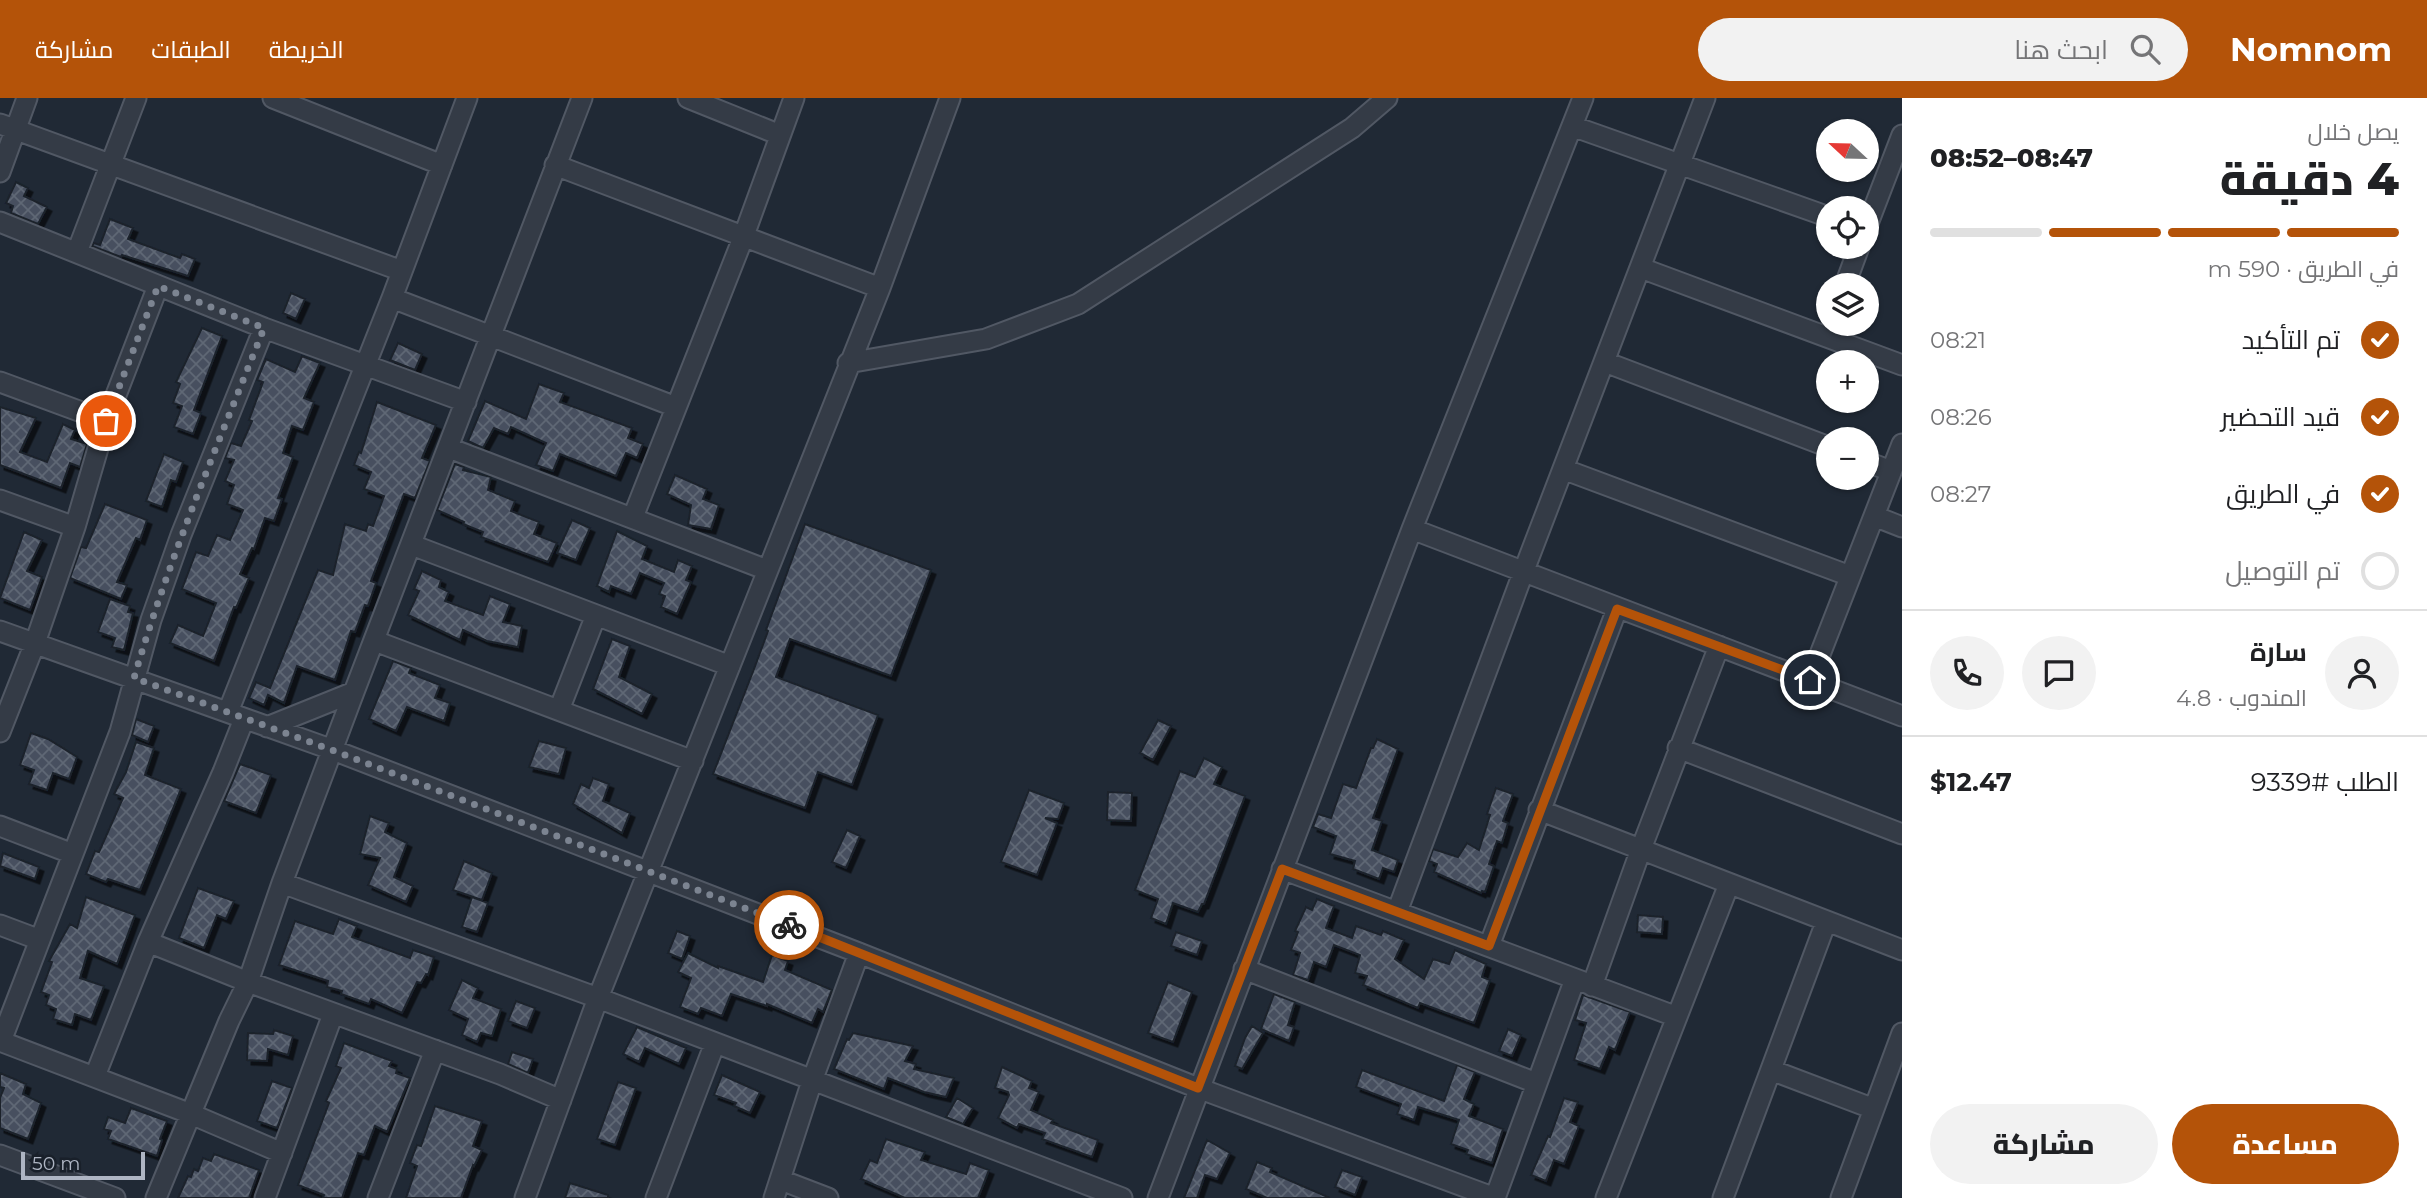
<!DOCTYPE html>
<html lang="ar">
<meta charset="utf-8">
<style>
:root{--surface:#fff;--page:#f2f2f2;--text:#202124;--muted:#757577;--line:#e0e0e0;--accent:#b45309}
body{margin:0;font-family:Montserrat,Cairo,sans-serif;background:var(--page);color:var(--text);direction:rtl;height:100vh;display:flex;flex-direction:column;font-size:26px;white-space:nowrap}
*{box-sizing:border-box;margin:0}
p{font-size:23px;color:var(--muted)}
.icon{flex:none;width:38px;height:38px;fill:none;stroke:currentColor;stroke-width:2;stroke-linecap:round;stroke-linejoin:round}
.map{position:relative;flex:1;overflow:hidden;direction:ltr}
.sheet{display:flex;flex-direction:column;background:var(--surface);width:525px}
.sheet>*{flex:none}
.needle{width:46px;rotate:292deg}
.fabs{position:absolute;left:1816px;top:21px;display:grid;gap:14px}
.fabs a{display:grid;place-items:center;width:63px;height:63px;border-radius:50%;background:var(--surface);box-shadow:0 2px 5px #0004;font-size:35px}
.scale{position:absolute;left:21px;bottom:18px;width:124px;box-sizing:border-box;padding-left:7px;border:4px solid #aeb5c3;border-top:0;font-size:19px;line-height:24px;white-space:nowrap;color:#aeb5c3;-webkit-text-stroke:5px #19202a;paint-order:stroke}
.pin{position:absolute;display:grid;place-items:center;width:60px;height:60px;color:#fff;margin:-30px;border:4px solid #fff;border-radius:50%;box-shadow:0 2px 7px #0007}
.courier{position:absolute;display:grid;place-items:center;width:70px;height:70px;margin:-35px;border:5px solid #b45309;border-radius:50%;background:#fff;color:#222;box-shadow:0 2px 9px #0007}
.headline em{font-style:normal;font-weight:800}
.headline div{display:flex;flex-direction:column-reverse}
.headline{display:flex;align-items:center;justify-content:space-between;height:119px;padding:0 28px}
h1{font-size:46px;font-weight:800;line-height:52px}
.bar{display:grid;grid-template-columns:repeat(4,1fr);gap:10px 7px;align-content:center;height:84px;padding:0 28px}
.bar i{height:9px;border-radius:5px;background:var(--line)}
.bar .selected{background:var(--accent)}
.bar p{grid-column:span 4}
.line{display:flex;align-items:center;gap:18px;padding:0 28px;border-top:2px solid var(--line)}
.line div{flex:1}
.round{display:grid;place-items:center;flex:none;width:74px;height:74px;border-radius:37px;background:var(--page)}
ol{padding:0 28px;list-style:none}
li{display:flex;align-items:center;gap:21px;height:77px}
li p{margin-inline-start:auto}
li .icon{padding:7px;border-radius:50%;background:var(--accent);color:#fff;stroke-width:4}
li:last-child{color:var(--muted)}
li i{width:38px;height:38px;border:4px solid var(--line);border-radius:50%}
.primary-button{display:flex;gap:14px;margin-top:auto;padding:14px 28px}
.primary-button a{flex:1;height:80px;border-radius:42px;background:var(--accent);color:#fff;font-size:28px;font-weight:800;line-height:80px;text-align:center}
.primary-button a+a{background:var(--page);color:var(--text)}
header{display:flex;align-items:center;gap:42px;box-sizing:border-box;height:98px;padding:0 35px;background:var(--accent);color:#fff}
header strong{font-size:33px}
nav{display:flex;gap:38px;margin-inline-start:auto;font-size:24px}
.search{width:490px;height:63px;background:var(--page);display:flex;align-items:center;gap:18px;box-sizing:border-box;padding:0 24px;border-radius:38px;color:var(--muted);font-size:26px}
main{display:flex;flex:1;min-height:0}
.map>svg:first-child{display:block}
</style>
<header>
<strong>Nomnom</strong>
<div class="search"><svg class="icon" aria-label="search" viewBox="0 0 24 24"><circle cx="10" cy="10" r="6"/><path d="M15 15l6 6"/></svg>ابحث هنا</div>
<nav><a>الخريطة</a><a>الطبقات</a><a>مشاركة</a></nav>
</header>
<main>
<section class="sheet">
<div class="headline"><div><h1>4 دقيقة</h1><p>يصل خلال</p></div><em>08:47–08:52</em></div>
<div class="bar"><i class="selected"></i><i class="selected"></i><i class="selected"></i><i></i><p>في الطريق · 590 m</p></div>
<ol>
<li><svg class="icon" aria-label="check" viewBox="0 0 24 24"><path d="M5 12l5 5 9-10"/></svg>تم التأكيد<p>08:21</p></li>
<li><svg class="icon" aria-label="check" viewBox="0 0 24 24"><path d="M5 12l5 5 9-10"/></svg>قيد التحضير<p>08:26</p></li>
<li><svg class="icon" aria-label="check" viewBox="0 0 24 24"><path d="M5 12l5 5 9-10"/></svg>في الطريق<p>08:27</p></li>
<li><i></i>تم التوصيل</li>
</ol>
<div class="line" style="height:126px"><a class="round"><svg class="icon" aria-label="person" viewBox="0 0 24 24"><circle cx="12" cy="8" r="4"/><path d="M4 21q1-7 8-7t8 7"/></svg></a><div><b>سارة</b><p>المندوب · 4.8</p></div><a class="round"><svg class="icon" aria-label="chat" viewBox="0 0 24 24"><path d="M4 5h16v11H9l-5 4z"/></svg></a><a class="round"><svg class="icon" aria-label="phone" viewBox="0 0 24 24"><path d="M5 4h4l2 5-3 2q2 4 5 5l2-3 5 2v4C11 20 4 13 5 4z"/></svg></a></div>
<div class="line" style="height:91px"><div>الطلب #9339</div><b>$12.47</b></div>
<div class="primary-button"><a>مساعدة</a><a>مشاركة</a></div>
</section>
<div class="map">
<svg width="1902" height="1100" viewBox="0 0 1902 1100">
<defs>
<pattern id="building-cross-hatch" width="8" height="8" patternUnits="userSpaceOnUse" patternTransform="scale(1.75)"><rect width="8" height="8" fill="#47505f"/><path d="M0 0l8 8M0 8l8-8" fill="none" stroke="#5f6774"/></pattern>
<filter id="shadow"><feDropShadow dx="4.5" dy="4.5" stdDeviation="0" flood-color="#0009"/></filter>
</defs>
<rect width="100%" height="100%" fill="#202935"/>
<path fill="url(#building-cross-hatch)" stroke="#1b222c" stroke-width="2" filter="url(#shadow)" d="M16,84L28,90L24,98L47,109L38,126L11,115L13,108L6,105Z
M110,121L133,130L128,141L180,160L182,156L195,161L188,178L122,157L121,159L92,148L94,145L100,147Z
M291,195L305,201L296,221L283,215Z
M202,230L222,238L194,312L201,315L193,336L174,329L182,308L173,305L180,286L176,284Z
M398,245L422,256L415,272L390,262Z
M302,258L320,265L304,300L314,304L303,332L292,328L283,355L293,359L278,400L282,401L274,423L265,420L254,451L252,450L240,476L249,480L236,510L234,509L214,563L170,545L178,527L203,538L216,505L182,491L196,454L208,458L217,437L230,442L243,412L227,406L234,387L225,383L234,362L225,360L231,345L241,348L252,323L249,322L263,284L257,282L266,261L295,274Z
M539,286L564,295L560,304L632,330L628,340L643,346L637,360L626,355L616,378L560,356L553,373L536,367L546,345L511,329L508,336L494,330L483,350L468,343L485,303L526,321Z
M377,304L436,327L422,360L430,363L415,400L404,396L371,483L376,485L368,508L365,507L355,534L351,533L335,582L297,568L284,605L268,597L264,607L249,600L256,584L270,590L318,472L333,477L345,426L366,433L368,426L373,428L384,398L364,391L371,374L354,367L359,354L361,355Z
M0,309L36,320L20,354L47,364L63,326L75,332L71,341L87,346L80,369L70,365L61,390L0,367Z
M164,356L183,364L176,384L171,382L162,409L146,403Z
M455,366L464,369L463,372L491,379L488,392L515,403L511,413L539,424L534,436L557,445L548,464L481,439L483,434L463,426L464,424L437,412Z
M675,377L707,391L703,401L719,407L711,431L688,427L691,407L667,396Z
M105,406L147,422L140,442L136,440L117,484L127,487L121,501L70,480L81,449L86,450Z
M572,422L590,430L576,462L557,455Z
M805,426L931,472L891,578L790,541L776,579L878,617L852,687L818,674L805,710L713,676L754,571L768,533L766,532Z
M617,433L647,448L642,461L674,474L678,462L692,468L686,482L691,484L677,516L661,509L665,498L659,496L664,485L640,475L631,496L611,488L609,494L597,488Z
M24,434L42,442L27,473L42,479L30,512L0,500Z
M422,473L441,482L439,489L449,494L445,503L483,517L490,498L510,506L503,524L522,528L518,549L487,543L463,532L460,542L408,517L419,493L414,491Z
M110,501L130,508L128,514L133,515L124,552L112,549L115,540L98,534Z
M612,541L630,548L619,579L652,596L642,616L593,591Z
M393,563L411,570L409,575L440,587L435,600L450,605L444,623L407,609L396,633L369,621Z
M136,621L154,628L148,644L132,637Z
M1158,622L1171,628L1153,662L1140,655Z
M31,635L48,641L77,659L69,681L53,675L47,692L29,686L34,672L20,667Z
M1377,641L1398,651L1373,720L1382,723L1372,752L1398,762L1394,774L1383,770L1379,781L1353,771L1355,763L1330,756L1336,738L1313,729L1318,716L1331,720L1343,686L1356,690L1371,650H1373Z
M539,643L566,650L559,676L529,669Z
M136,644L154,650L145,677L181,691L140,792L108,781L106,784L86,776L95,753L99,754L123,700L114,696L126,674Z
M1204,660L1222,669L1214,686L1245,698L1204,806H1202L1198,814L1173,805L1166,826L1151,820L1158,801L1135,792L1180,673L1195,679Z
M240,666L271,677L256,715L224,703Z
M593,680L609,686L603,703L630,715L622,735L573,706L581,686L589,690Z
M1496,690L1513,696L1503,723L1508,725L1502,745L1497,743L1489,766L1494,768L1485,794L1482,793L1481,795L1434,774L1437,766L1429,763L1433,751L1458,759L1467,745L1479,752L1490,717L1487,716Z
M1029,692L1064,705L1058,721L1045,720L1057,725L1037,777L1001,764Z
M1108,694L1132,695L1131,723L1107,722Z
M370,718L389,725L385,734L407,745L394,779L413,788L406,804L368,787L380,760L360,756Z
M847,732L860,738L846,770L832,764Z
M3,755L39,769L35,781L0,768Z
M464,763L492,775L482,802L453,792Z
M198,790L234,803L226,821L217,817L204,850L179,840Z
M86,799L135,817L117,866L88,853L80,880L104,888L91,922L75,916L72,927L53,921L56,911L46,907L49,897L41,894L52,864L49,863L70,826L77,830Z
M472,799L488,805L477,834L462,829Z
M1317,801L1334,808L1326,830L1352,840L1356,828L1381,837L1383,833L1404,842L1395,861L1424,881L1433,861L1449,866L1455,852L1486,866L1482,879L1490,882L1474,925L1420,905L1418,910L1363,887L1367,878L1355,875L1360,857L1334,847L1326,869L1314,864L1308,882L1293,877L1300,855L1291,852L1298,834L1295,833L1306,809L1312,812Z
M1638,817L1663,819L1662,836L1637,834Z
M339,821L357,828L352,839L410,860L413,852L434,859L428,877L426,876L421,885L417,884L402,915L371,901L369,906L341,896L342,893L327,889L328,883L279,867L295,823L333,836Z
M677,833L690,838L682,861L668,855Z
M1176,834L1202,843L1197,857L1171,848Z
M688,855L718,870V868L763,884L772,857L788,863L785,872L832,892L823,914L818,911L812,925L767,906V908L731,896L722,918L701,910L698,916L680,909L691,880L678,874Z
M462,882L478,890L473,900L501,911L492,938L481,935L477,944L462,937L468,921L449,912Z
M1168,884L1192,894L1173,944L1148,935Z
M1274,896L1295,904L1288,927L1294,929L1289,943L1261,931Z
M1583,897L1630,914L1615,952L1609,949L1600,971L1574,962L1586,925L1575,922Z
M516,903L535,910L527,930L508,923Z
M1252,928L1263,935L1242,971L1235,968L1245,940Z
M637,929L686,950L679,966L645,950L639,964L623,956Z
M1508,931L1521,937L1512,958L1499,953Z
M274,932L293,938L288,957L268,951L267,963L247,962L248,935L273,936Z
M853,935L913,948L905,963L916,966L914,971L954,980L946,999L924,994L888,980L884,991L834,971L847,941L849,942Z
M344,945L392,963L389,968L397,971L396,975L410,980L387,1034L375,1028L364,1057L358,1055L342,1100H323L324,1097L298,1087L329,1005L326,1003L341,970L336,968Z
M512,954L533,961L528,975L508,966Z
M1457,967L1475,974L1464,1001L1474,1006L1469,1018L1503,1031L1492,1065L1466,1056L1468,1052L1451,1046L1459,1022L1418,1009L1414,1022L1397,1016L1401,1006L1356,989L1362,972L1444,1003Z
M1002,969L1032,983L1029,990L1039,994L1031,1012L1053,1022L1051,1025L1098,1042L1092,1059L1042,1041L1045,1035L1019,1026L1017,1030L998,1020L1009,997L1008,994L995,990Z
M0,975L26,986L23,996L41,1005L28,1041L0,1030V1000L4,990L0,989Z
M722,977L760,994L750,1015L734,1008L736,1005L714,997Z
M272,983L292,990L277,1030L257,1023Z
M618,984L636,990L615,1047L597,1041Z
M957,1000L973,1010L963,1026L946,1019Z
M1564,1000L1578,1004L1570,1024L1579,1028L1564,1066L1554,1062L1546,1083L1531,1077L1548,1038L1550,1039Z
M435,1008L482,1023L473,1048L482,1052L474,1068L473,1067L461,1100H406L417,1068L410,1065L417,1047L421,1048Z
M131,1010L167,1023L160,1041L162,1042L157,1058L108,1041L111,1033L104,1031L108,1019L125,1025Z
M886,1041L925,1054L921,1062L966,1076L970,1065L989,1072L978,1100H905L861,1081L870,1062L877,1065Z
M1207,1042L1230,1055L1217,1081L1205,1077L1197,1100H1184Z
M214,1056L259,1072L249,1100H178L188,1078L191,1079L194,1071L198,1073L203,1060L211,1063Z
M1257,1064L1272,1070L1270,1074L1330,1100H1267L1246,1091Z
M1342,1072L1362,1079L1355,1097L1335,1089Z
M570,1085L608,1097V1100H565Z"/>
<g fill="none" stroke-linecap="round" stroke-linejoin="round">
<defs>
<path id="minor" d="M273,0L442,67
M688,0L780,37
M0,26L402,173
M1572,28L1829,119
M555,67L880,190
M0,74L27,0
M0,124L264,230L466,304
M1867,128L1902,37
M77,154L136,0
M1641,170L1902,267
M1845,187L1859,149
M392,200L676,309
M1605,264L1829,349
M848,265L986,241L1078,206L1352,30L1387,0
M0,284L106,323
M449,350L767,472
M1867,364L1891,373
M1563,371L1850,478
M0,402L75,429
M1874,418L1902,429
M633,419L743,140L794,0
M1412,431L1902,618
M412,447L596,517L559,612
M596,517L730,568
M0,533L333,652L859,855L1198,990L1495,1100
M375,543L693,663
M1810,582L1902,346
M228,614L392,200L467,0
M267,629L354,594
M0,634L35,545L75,429L106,323L158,188
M1678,650L1902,736
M1539,712L1902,852
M0,728L73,756
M1282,771L1677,919
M282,785L598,900L1122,1100
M1397,814L1523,475L1705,0
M0,827L40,842
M148,844L248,884L500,976L561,1002
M1489,848L1617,511
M1244,871L1536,985
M1592,888L1641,751L1719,548
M0,943L191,1016L282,1055
M1,943L120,634L151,522L181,437L264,230
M1771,972L1874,1011
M95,978L148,844L223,674L244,621
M0,1057L115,1100
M781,1082L828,1100
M156,1100L229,923L248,884L282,785L354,594L582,0
M265,1100L333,916
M378,1100L435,952
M525,1100L598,900L880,190L950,0
M656,1100L715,945
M774,1100L812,983L859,855
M1158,1100L1412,431L1583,0
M1495,1100L1575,881
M1606,1100L1729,786
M1723,1100L1826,824
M1841,1100L1902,935"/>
</defs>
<use href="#minor" stroke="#515864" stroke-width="23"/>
<use href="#minor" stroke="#343b46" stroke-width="19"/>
</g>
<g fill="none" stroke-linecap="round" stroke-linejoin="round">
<path stroke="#7c8491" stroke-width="7" stroke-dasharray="0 12.6" d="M106,323L158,188L264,230C218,346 169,460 134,580L332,652L789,827"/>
<path stroke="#b45309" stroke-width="9" d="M789,827L1198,990L1282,771L1489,848L1617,511L1810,582"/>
</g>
</svg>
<div class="fabs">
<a><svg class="needle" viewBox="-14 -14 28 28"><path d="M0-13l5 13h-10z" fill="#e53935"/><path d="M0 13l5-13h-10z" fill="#757577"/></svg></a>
<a><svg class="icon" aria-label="locate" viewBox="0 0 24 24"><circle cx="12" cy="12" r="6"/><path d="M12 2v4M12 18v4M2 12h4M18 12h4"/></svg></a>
<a><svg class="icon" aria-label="layers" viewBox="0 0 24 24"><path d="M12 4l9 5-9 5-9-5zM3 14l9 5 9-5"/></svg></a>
<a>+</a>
<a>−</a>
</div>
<div class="scale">50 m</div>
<div class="pin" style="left:106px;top:323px;background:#ea580c"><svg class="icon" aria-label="bag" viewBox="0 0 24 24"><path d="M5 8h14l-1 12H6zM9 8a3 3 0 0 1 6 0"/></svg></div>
<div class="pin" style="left:1810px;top:582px;background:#1f2937"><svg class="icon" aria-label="home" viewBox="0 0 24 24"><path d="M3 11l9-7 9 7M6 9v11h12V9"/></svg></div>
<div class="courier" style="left:789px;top:827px"><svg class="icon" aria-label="bike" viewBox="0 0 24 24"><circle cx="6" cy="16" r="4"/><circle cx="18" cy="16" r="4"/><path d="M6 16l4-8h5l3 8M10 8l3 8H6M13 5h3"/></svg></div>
</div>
</main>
